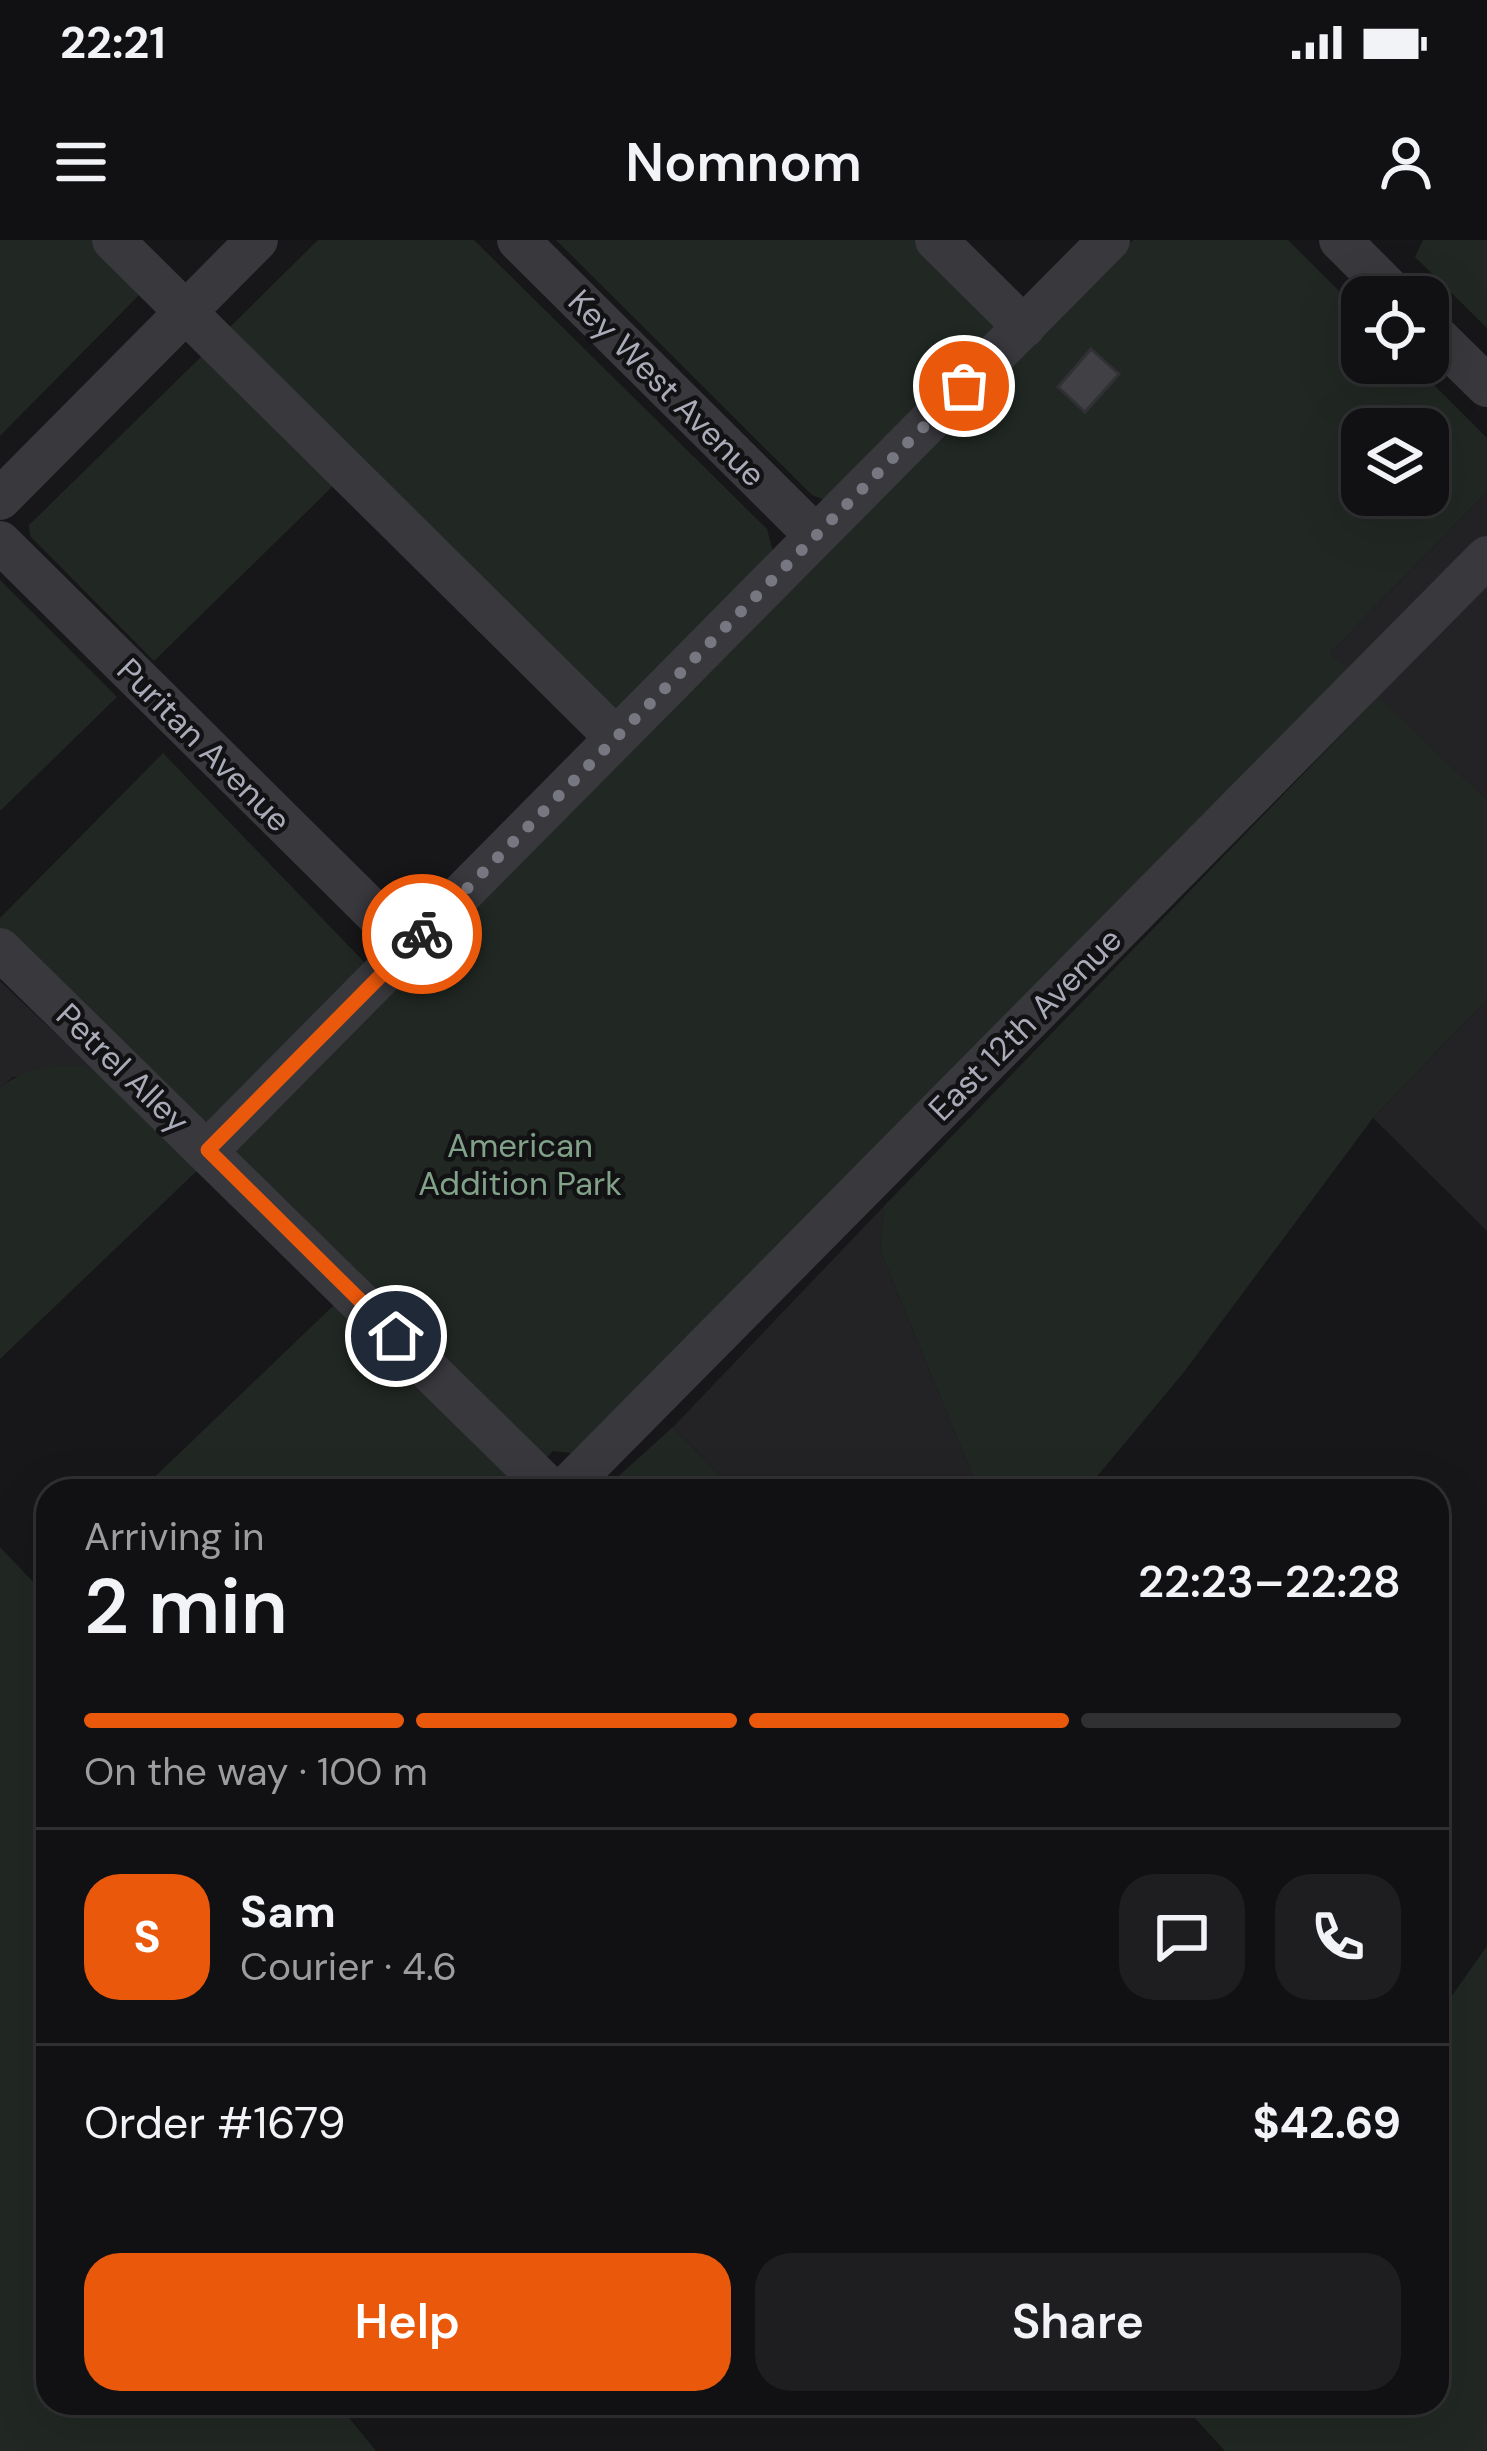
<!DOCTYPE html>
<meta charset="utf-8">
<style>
:root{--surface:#111012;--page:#1e1e20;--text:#f1f3f6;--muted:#9c9d9f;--line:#303032;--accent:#ea580c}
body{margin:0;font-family:"DM Sans",sans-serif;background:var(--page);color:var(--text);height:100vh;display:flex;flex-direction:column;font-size:45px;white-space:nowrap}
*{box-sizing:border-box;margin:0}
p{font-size:39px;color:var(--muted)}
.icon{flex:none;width:66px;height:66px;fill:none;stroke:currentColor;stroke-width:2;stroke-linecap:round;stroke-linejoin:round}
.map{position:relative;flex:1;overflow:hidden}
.side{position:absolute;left:36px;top:1239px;width:1413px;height:936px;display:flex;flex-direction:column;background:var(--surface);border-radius:36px;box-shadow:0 12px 48px #0002,0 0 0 3px var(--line)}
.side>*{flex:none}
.controls{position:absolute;left:1341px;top:36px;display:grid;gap:24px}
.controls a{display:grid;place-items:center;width:108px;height:108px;border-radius:24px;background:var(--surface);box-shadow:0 12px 48px #0002,0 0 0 3px var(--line);font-size:60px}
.pin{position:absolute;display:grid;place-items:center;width:102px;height:102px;color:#fff;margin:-51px;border:6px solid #fff;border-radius:50%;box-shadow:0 3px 12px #0007}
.courier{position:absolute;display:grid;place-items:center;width:120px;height:120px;margin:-60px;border:9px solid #ea580c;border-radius:50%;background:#fff;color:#222;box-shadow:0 3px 15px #0007}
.headline em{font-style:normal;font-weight:600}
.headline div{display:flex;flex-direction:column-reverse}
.headline{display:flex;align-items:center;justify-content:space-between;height:204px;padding:0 48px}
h1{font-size:78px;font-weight:600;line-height:90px}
.bar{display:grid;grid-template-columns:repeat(4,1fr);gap:18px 12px;align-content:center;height:144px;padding:0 48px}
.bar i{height:15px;border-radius:9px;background:var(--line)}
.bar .on{background:var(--accent)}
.bar p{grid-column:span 4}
.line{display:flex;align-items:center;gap:30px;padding:0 48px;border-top:3px solid var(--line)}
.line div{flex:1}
.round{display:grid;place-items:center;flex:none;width:126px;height:126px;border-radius:36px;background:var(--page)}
.primary-button{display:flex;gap:24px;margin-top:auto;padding:24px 48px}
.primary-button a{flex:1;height:138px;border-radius:36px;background:var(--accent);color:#fff;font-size:48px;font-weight:600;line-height:138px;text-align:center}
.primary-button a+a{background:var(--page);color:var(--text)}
.status{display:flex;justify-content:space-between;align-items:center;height:84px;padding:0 60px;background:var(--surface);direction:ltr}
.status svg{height:33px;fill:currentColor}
header{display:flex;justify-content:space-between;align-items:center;height:156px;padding:0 48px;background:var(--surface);font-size:54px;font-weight:600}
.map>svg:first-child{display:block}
</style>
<div class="status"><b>22:21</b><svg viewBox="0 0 49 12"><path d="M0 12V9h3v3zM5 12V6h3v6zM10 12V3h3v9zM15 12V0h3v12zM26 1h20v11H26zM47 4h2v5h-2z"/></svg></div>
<header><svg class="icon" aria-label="menu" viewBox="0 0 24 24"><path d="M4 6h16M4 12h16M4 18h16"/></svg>Nomnom<svg class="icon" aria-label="person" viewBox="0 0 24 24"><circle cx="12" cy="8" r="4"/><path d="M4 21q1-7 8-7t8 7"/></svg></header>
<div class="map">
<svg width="1487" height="2211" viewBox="0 0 1487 2211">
<rect width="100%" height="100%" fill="#171618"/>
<path fill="#232225" d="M1487,252V560L1330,413Z
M0,741L94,830L13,837L0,848Z
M1487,759V991L1373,878Z
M884,966L880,1010L979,1251H735L673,1187Z"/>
<path fill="#212823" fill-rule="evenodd" d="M0,0H99L142,52L0,196Z
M318,0H474L767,289L773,312L613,478L229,88Z
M556,0H915L1001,86L827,261L812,255Z
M1133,0H1288L1362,74V123H1412L1487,198V252L1330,413L1354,435L571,1213L553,1211L524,1242L552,1251H140L335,1064L203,925L0,1119V848C22,829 70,817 97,832C127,848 174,900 202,925ZM1362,189H1428V255H1362Z
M1423,0H1487V88L1415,17Z
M203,115L333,246L154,421L30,296L29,285Z
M0,340L117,457L0,571Z
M1378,457L1487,560V759L1373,878L1184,1132L1085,1251H979L880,1010L884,966Z
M163,513L368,726L213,883L195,880L0,694V678Z
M673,1187L735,1251H602Z
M0,1307L38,1347L48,1339V2163H337L376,2211H0Z
M1487,1706V2211H1225L1190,2173L1187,2163H1437V1777Z"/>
<path fill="#414045" stroke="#313034" stroke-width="3" d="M1091,109L1119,134L1085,172L1058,147Z"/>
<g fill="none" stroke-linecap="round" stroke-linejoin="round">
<path stroke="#38383d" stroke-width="42" d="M113,0L616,498
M518,0L816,296
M936,0L1024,87
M1340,0L1397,57
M1428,88L1487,146
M0,259L257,0
M0,302L409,707
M0,709L552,1251
M208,910L1109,0
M563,1251L1487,317"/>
</g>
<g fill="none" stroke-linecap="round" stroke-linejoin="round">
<path stroke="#767780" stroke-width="12" stroke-dasharray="0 21.6" d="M422,694L964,146"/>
<path stroke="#ea580c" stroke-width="15" d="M396,1096L208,910L422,694"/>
</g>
<g text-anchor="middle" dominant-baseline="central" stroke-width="9" stroke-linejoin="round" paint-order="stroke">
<g font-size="33" fill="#a9abb8" stroke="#121113">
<text transform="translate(667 148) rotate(45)">Key West Avenue</text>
<text transform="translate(204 505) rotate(45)">Puritan Avenue</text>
<text transform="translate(1025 784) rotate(-45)">East 12th Avenue</text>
<text transform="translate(123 828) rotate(44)">Petrel Alley</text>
</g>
<g font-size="33" fill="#81a288" stroke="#121113">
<text x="520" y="905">American<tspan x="520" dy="38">Addition Park</tspan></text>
</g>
</g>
</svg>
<div class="controls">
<a><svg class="icon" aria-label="locate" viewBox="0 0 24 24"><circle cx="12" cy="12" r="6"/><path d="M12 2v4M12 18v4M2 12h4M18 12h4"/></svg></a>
<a><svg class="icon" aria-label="layers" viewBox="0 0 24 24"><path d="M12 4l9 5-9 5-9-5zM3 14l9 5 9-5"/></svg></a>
</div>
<div class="pin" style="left:964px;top:146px;background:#ea580c"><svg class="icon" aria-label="bag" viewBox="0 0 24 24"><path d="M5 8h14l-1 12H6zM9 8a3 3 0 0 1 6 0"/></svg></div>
<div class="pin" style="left:396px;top:1096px;background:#1f2937"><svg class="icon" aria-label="home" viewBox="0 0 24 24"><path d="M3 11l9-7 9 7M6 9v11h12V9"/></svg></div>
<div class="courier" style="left:422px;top:694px"><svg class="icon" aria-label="bike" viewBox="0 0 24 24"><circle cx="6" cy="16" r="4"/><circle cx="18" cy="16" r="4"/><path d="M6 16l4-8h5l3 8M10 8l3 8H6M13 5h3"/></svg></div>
<section class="side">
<div class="headline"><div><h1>2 min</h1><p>Arriving in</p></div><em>22:23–22:28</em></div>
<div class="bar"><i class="on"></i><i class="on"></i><i class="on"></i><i></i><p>On the way · 100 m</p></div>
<div class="line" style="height:216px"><b class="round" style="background:var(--accent);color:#fff">S</b><div><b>Sam</b><p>Courier · 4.6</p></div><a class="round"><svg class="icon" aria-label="chat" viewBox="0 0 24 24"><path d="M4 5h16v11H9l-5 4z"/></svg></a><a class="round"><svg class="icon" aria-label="phone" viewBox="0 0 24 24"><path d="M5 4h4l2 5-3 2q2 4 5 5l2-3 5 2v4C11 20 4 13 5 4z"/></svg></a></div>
<div class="line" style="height:156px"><div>Order #1679</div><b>$42.69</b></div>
<div class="primary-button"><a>Help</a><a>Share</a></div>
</section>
</div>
